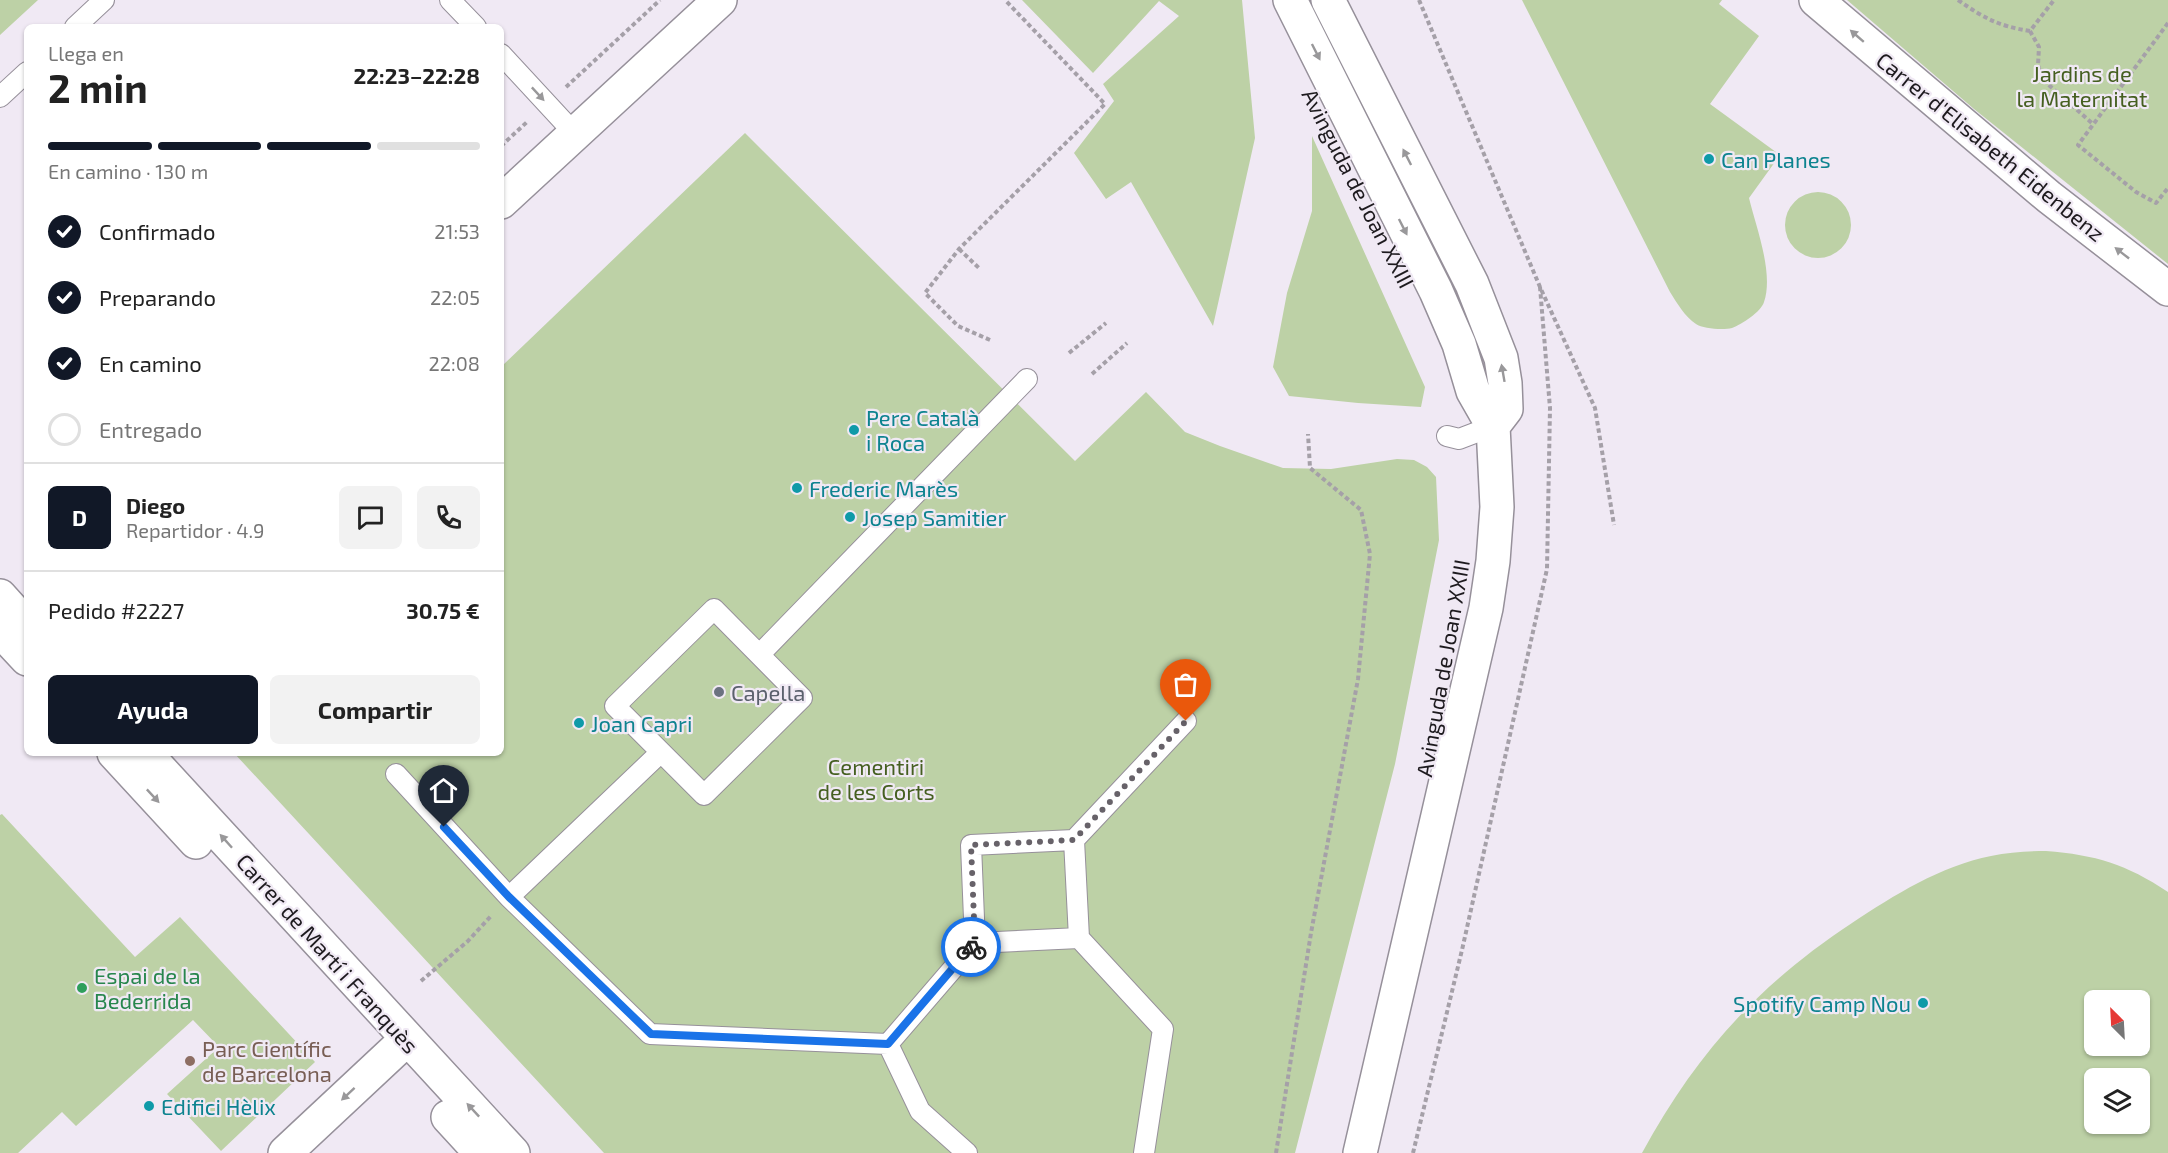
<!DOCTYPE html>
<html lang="es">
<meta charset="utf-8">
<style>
:root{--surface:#fff;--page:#f2f2f2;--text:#222;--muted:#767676;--line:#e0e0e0;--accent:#111827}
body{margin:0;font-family:"Exo 2",sans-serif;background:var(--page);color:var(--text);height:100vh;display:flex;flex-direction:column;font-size:22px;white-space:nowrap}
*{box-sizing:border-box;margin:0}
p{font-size:20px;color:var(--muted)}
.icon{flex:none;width:33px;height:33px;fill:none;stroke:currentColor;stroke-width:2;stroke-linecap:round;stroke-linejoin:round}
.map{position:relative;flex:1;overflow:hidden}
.drawer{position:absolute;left:24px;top:24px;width:480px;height:732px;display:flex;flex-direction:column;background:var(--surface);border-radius:9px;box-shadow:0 2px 4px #0004}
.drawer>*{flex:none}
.needle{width:39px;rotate:336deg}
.fabs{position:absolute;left:2084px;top:990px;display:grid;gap:12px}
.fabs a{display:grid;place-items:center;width:66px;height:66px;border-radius:9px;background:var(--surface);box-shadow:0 2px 4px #0004;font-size:30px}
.pin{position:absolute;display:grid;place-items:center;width:51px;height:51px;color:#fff;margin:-62px -26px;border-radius:50% 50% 50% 0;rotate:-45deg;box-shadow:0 0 6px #0007}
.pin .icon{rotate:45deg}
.courier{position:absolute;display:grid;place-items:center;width:60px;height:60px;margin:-30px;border:4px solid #1a73e8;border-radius:50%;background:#fff;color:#222;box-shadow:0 2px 8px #0007}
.overview em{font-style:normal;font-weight:700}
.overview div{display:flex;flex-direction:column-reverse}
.overview{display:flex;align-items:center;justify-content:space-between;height:102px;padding:0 24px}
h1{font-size:39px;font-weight:700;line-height:45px}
.bar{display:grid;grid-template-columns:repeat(4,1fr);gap:9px 6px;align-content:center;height:72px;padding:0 24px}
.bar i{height:8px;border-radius:4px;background:var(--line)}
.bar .active{background:var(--accent)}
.bar p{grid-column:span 4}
.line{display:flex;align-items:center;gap:15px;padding:0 24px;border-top:2px solid var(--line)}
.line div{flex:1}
.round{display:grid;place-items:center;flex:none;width:63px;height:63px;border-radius:9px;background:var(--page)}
ol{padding:0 24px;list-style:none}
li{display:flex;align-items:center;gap:18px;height:66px}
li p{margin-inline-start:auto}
li .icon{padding:6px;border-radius:50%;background:var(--accent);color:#fff;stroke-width:4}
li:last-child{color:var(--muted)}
li i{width:33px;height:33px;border:3px solid var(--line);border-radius:50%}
.button{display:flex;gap:12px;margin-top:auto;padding:12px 24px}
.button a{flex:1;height:69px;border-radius:9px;background:var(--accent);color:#fff;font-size:24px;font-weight:700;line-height:69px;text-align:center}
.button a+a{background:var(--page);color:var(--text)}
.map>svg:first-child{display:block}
</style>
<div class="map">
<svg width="2168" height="1153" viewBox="0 0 2168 1153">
<rect width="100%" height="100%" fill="#f0e9f4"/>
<path fill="#bdd1a6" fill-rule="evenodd" d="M0,0H38L0,35Z
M1022,0H1242L1255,138L1213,326L1131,182L1106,199L1074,153L1114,101L1103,84L1179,16L1159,1L1093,73Z
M1522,0H1722L1719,4L1759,36L1710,104L1780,155L1749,198C1756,227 1774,273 1764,302C1761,312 1742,324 1732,328C1724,330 1703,329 1696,324C1685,317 1677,303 1670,292Z
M1847,0H2168V264L1974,109Z
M745,133L1075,461L1146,392L1185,432L1220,446L1283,468L1331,469L1397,459L1414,460L1427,467L1436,477L1439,540L1395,764L1295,1153H604L234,753H501V367Z
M1312,136L1425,387L1421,407L1358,403L1289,396L1273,367L1287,293L1312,211Z
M1785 225a33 33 0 1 1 66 0a33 33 0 1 1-66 0Z
M2,814L135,957L180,917L315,1062L221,1151L167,1094L219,1047L193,1020L76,1126L62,1112L18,1153H0V815Z
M2046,851C2096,855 2126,864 2168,892V1153H1642C1696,1054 1758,985 1852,923C1894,895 1941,866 1991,856C2009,852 2028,851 2046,851ZM2094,1000H2139V1046H2094ZM2094,1078H2139V1124H2094Z"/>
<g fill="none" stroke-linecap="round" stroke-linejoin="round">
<defs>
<path id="service" d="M450,0L476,27
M75,27L104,0
M501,54L575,134
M0,97L27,72
M1447,436L1459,439L1493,426
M714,609L802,698L704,795L615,706Z
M760,654L1027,379
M396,774L509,897L650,1034L888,1044L975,943
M1074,840L1079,938L975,943L971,845Z
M1074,840L1186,721
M509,897L661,752
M1079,938L1163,1029L1144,1153
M888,1044L920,1111L967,1153"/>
<path id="minor" d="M1816,0L2049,197L2168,289
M501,202L720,0
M0,596L27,626
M0,630L27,659
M114,753L196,842
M145,753L513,1153
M448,1117L481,1153
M285,1153L407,1039"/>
<path id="tertiary" d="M1290,0L1436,291L1459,344L1473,391L1493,426L1497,507L1493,561L1486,608L1360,1153
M1328,0L1472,284L1501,358L1505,383L1506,409L1493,426"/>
</defs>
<use href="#service" stroke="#96909a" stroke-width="22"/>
<use href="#minor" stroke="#96909a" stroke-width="36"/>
<use href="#tertiary" stroke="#96909a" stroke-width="36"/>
<path stroke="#a5a0a8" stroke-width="4" stroke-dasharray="4.5 3" stroke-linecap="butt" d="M1419,0L1540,287L1595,408L1614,525
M1958,0C1984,18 1998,26 2030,31L2054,0
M2168,23L2078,145L2136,192L2156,203L2168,188
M2030,31L2039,47L2038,65L2042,79L2093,124
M566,87L660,0
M501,146L527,122
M959,249L980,269
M990,340L958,326L925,293L959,249L1105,104L1005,0
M1069,353L1106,323
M1092,374L1127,343
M421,981L468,941L491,916
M1276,1153L1311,933L1358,679L1370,554L1361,510L1310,468L1308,434
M1413,1153L1462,950L1547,569L1550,408L1540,287"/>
<use href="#service" stroke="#fff" stroke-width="20"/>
<use href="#minor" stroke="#fff" stroke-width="33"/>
<use href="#tertiary" stroke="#fff" stroke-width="33"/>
</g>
<defs><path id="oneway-solid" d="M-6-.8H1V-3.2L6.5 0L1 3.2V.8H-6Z" transform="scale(1.5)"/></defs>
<g fill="#99989a">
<use href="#oneway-solid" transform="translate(1857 36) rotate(-139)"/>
<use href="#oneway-solid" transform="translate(1316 52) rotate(63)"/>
<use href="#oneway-solid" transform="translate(538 94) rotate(47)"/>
<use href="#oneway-solid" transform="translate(1407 157) rotate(-117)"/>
<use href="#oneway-solid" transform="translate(1403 227) rotate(63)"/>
<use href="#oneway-solid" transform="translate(2122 253) rotate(-142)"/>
<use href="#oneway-solid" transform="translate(1503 373) rotate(-100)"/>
<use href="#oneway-solid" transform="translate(153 796) rotate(47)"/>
<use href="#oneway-solid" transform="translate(226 841) rotate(-132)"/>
<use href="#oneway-solid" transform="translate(348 1094) rotate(137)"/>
<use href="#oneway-solid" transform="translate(473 1110) rotate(-133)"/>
</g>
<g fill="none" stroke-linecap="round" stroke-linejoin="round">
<path stroke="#676269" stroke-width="6" stroke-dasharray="0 10.8" d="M971,947L975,943L971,845L1074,840L1186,721"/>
<path stroke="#1a73e8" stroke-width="8" d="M444,827L509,897L651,1034L888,1044L971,947"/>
</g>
<g fill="#0f9aa8" stroke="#f0e9f4" stroke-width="2">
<circle cx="1709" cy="159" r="6"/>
<circle cx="854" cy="430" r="6"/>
<circle cx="797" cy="488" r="6"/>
<circle cx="850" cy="517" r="6"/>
<circle cx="579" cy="723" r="6"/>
<circle cx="1923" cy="1003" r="6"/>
<circle cx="149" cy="1106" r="6"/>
</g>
<circle fill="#6b7280" stroke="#f0e9f4" stroke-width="2" cx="719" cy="692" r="6"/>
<circle fill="#2e9e5b" stroke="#f0e9f4" stroke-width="2" cx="82" cy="988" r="6"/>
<circle fill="#8d6e63" stroke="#f0e9f4" stroke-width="2" cx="190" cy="1061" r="6"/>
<g text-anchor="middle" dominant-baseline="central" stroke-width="4.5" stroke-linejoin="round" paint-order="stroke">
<g font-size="22" fill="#455f20" stroke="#f0e9f4">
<text x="2082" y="73">Jardins de<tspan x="2082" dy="25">la Maternitat</tspan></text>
<text x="876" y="766">Cementiri<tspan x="876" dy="25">de les Corts</tspan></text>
</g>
<g font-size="22" fill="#1d1a1e" stroke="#f0e9f4">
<text transform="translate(1991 146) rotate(39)">Carrer d'Elisabeth Eidenbenz</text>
<text transform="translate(1359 188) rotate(63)">Avinguda de Joan XXIII</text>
<text transform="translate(1442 668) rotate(-80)">Avinguda de Joan XXIII</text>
<text transform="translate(328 953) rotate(48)">Carrer de Martí i Franquès</text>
</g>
<g font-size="22" fill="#0d838f" stroke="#f0e9f4" text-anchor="start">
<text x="1721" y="159">Can Planes</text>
<text x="866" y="417">Pere Català<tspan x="866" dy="25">i Roca</tspan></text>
<text x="809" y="488">Frederic Marès</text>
<text x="862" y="517">Josep Samitier</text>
<text x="591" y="723">Joan Capri</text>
<text x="1911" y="1003" text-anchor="end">Spotify Camp Nou</text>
<text x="161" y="1106">Edifici Hèlix</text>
</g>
<g font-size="22" fill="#5b616d" stroke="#f0e9f4" text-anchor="start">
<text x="731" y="692">Capella</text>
</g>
<g font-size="22" fill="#27864d" stroke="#f0e9f4" text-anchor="start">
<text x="94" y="975">Espai de la<tspan x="94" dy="25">Bederrida</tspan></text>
</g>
<g font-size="22" fill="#785e54" stroke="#f0e9f4" text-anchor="start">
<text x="202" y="1048">Parc Científic<tspan x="202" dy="25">de Barcelona</tspan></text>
</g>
</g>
</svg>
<div class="fabs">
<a><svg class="needle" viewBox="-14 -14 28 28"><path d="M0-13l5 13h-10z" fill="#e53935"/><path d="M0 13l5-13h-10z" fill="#767676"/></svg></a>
<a><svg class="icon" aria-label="layers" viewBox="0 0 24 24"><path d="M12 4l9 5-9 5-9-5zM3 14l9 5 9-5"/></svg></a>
</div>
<div class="pin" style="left:1186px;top:721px;background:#ea580c"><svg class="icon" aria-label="bag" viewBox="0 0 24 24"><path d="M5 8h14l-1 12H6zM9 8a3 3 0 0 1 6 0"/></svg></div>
<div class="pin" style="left:444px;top:827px;background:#1f2937"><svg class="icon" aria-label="home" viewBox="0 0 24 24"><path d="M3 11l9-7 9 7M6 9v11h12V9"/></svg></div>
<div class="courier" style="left:971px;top:947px"><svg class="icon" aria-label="bike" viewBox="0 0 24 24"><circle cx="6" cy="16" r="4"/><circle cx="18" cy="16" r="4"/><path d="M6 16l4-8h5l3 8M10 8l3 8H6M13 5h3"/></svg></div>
<section class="drawer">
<div class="overview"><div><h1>2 min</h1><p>Llega en</p></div><em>22:23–22:28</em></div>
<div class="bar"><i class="active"></i><i class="active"></i><i class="active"></i><i></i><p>En camino · 130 m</p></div>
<ol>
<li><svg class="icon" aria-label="check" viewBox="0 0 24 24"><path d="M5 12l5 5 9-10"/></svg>Confirmado<p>21:53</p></li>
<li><svg class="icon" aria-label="check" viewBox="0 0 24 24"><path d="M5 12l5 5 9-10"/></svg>Preparando<p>22:05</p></li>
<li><svg class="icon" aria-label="check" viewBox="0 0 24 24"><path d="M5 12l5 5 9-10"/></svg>En camino<p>22:08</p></li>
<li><i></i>Entregado</li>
</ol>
<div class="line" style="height:108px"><b class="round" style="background:var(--accent);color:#fff">D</b><div><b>Diego</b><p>Repartidor · 4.9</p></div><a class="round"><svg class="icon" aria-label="chat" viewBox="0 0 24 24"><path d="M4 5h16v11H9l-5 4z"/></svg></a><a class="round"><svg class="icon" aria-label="phone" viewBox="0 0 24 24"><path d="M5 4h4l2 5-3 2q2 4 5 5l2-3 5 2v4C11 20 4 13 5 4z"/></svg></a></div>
<div class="line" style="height:78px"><div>Pedido #2227</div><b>30.75 €</b></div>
<div class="button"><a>Ayuda</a><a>Compartir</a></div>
</section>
</div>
